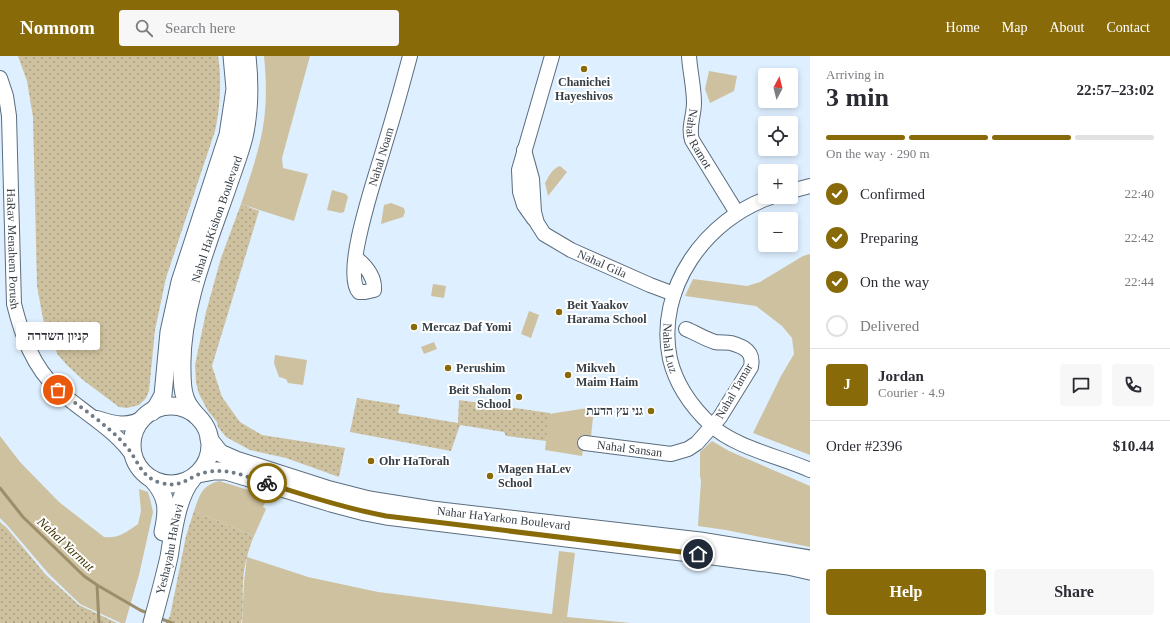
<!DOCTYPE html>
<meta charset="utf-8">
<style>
:root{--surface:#fff;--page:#f7f7f7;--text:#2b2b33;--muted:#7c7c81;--line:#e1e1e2;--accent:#886b08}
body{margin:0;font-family:"Times New Roman","Noto Sans Hebrew",serif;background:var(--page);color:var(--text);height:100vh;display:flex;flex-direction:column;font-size:15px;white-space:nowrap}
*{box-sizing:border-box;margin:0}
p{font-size:13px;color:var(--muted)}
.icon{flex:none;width:22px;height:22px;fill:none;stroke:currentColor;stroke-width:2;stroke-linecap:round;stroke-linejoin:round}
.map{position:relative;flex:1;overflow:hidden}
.side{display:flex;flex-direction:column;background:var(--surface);width:360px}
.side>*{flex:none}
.needle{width:26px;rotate:7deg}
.tools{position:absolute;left:758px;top:12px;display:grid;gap:8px}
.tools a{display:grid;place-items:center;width:40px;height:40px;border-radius:4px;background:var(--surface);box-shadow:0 2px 6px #0003;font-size:20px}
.pin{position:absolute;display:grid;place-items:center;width:34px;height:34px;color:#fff;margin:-17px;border:2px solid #fff;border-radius:50%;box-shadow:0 1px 4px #0007}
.courier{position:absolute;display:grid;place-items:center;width:40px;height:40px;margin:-20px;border:3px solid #886b08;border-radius:50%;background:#fff;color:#222;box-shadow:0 1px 5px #0007}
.bubble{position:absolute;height:28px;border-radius:4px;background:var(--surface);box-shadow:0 2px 6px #0003;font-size:13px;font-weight:600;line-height:28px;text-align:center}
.head em{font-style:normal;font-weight:600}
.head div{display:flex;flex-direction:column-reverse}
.head{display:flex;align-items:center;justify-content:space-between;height:68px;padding:0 16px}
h1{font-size:26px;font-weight:600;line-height:30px}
.bar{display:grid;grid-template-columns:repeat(4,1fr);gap:6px 4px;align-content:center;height:48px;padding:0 16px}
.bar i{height:5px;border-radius:3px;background:var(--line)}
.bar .on{background:var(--accent)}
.bar p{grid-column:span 4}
.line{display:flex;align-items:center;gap:10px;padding:0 16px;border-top:1px solid var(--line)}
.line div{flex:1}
.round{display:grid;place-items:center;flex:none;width:42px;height:42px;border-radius:4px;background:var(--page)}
ol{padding:0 16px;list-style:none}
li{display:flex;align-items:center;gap:12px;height:44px}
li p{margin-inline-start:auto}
li .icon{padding:4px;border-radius:50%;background:var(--accent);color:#fff;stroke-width:4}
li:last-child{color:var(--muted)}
li i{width:22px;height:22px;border:2px solid var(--line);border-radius:50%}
.action{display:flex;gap:8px;margin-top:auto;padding:8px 16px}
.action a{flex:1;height:46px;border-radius:4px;background:var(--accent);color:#fff;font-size:16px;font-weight:600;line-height:46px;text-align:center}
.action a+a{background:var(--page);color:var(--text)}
header{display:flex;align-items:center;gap:24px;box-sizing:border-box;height:56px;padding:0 20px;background:var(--accent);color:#fff}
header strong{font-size:19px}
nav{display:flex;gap:22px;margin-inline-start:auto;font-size:14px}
.search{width:280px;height:36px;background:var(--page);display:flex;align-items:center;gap:10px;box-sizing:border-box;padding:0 14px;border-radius:4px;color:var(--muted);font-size:15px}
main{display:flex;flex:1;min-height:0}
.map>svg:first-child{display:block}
</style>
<header>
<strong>Nomnom</strong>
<div class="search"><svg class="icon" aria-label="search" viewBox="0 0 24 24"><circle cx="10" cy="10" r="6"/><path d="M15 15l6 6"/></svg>Search here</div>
<nav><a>Home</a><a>Map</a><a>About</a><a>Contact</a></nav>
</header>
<main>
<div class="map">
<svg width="810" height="567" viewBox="0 0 810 567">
<defs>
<pattern id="grass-dots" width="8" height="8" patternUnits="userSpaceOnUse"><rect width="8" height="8" fill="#cec19f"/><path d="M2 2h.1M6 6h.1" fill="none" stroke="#a89e83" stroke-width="1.8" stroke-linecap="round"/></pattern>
</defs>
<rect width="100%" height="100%" fill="#deefff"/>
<path fill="url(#grass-dots)" d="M18,0H218C222,22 220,54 215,75L166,222L155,274L149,335L146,342L139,349L127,352L119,351L83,324L67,309L58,299L44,268L37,230L33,61L27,25Z
M241,148L259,155L212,310L222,341L240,366L262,379L345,392L339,421L286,402L250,394L226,381L218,371L217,366L208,355L199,338L196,327L195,309L206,256L221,202Z
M357,342L400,349L398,357L458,367L459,344L550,357L546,385L506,380L504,376L460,369L451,395L350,376Z
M194,455L254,480C248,494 244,510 243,526C242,539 244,554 241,567H166L170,560L186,480Z
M0,466L7,472L46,519L79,549L117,567H0Z"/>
<path fill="#cec19f" d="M264,0H310L282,102L283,112L308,118L294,165L241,148C248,127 255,107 260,86C267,58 267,29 264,0Z
M709,15L737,20L734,35L710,47L705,33Z
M560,110L567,116L548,140L545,127C549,120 552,113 560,110Z
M332,134L346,138L348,141L344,156L341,157L327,154Z
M391,147L404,152L405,156L403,161L381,168L384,149Z
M810,198V399L753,377L781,320L794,298L792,282L782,270L756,250L685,240L693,223L747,230L760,226L803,200Z
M433,228L446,230L444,242L431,240Z
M529,255L539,259L531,282L521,278Z
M434,286L437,293L424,298L421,291Z
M275,299L307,304L303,329L288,327L286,323L279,321L274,307Z
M594,351L591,381H585L582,400L545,394L549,358Z
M0,380L20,406L59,446L104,481C118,483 127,476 138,468L141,455L139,433L148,436L150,443L153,456L139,519L125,567H121L80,548L48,517L7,469L0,462Z
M712,385L729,395L810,430V491L726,474L698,470L701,425L700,420V396Z
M219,425L268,440L263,451L266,453L254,480L194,455C200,439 201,430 219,425Z
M559,495L575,497L567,561L631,567H242L244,526L247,501L308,521L378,536L552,558Z"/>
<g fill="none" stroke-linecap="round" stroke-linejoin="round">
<path stroke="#9b8e69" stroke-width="3" d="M0,432L23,461L84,520L97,529L140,554L150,558
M97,529L99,567
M159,562L172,567"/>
<defs>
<g id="minor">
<path id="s1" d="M689,0C690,16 694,31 694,47C694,60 688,71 692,84L737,157"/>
<path id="s2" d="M0,22L6,40L9,60L14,248C22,280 33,311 58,334C83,357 116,373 135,403"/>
<path id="s3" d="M524,94L532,123L534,156L537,167L544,178L571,194L650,229L674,238"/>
<path d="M791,135L810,130"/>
<path id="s4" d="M771,141C706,163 655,233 670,303C676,329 693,352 711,369C734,391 781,401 810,414"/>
<path d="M534,163L524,149L520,136L519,114L552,0"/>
<path id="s5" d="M356,202C366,210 375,220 374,234L365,236H359C341,217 378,114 385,88C394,59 402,30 410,0"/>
<path d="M97,362C115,368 128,371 145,361"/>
<path id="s6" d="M585,387L671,398L688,393L697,387L720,361L751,311C754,296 745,291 731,287C726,286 721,287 715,286C705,283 696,277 686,273"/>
</g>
<g id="major">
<circle cx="171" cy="389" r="39"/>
<path d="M152,356L157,350L163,339L169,276L180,226L228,79L235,33L232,0"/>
<path id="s7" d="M198,361C193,355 187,349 185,341C182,333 182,323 182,314C180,253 209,185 229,127C234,112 240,97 244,81C250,54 250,28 247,0"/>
<path id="s8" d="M209,383L220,397L236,404L330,434L369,444L432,454L700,485L810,503"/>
<path d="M198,418L214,415H226L331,447L365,456L386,460L698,498L788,510L810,515"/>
<path d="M152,423C168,441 168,453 163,476"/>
<path id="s9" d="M152,567C158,545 164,523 169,501C173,477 177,440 193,422"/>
</g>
</defs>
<use href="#minor" stroke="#5a6d7e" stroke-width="16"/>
<use href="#major" stroke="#5a6d7e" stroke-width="19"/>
<use href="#minor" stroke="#fff" stroke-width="14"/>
<use href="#major" stroke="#fff" stroke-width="17"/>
</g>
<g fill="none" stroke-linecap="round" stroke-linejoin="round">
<path stroke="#707b86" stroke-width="4" stroke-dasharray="0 7.2" d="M58,334C80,351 109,370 126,390C139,405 140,421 161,427C184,433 189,419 207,416C228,412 247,421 267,427"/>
<path stroke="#886b08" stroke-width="5" d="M267,427C306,440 345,452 386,460L698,498"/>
</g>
<g fill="#886b08" stroke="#fff" stroke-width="1.5">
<circle cx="584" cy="13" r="4"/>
<circle cx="559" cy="256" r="4"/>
<circle cx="414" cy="271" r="4"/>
<circle cx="448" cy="312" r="4"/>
<circle cx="568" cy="319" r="4"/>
<circle cx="519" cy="341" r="4"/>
<circle cx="651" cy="355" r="4"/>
<circle cx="371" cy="405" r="4"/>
<circle cx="490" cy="420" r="4"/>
</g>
<g text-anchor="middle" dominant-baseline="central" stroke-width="4" stroke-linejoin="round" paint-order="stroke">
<g font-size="12" font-weight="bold" fill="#353d45" stroke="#fff" text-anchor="start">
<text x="584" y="26" text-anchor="middle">Chanichei<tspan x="584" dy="14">Hayeshivos</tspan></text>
<text x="567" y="249">Beit Yaakov<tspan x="567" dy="14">Harama School</tspan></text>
<text x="422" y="271">Mercaz Daf Yomi</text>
<text x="456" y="312">Perushim</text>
<text x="576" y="312">Mikveh<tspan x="576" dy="14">Maim Haim</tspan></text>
<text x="511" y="334" text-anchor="end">Beit Shalom<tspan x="511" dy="14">School</tspan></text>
<text x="643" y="355" text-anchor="end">גני עץ הדעת</text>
<text x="379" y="405">Ohr HaTorah</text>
<text x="498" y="413">Magen HaLev<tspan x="498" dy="14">School</tspan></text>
</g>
<g font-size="12" fill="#353d45" stroke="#fff">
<text stroke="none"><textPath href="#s1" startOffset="85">Nahal Ramot</textPath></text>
<text stroke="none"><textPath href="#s5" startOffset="193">Nahal Noam</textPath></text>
<text stroke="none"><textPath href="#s7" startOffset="207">Nahal HaKishon Boulevard</textPath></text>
<text stroke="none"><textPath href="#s2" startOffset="172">HaRav Menahem Porush</textPath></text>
<text stroke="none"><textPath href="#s3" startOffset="153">Nahal Gila</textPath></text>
<text stroke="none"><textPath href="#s4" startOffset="197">Nahal Luz</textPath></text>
<text transform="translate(734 335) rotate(-60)">Nahal Tamar</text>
<text stroke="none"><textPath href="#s6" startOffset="45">Nahal Sansan</textPath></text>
<text stroke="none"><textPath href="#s8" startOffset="310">Nahar HaYarkon Boulevard</textPath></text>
<text stroke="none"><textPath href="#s9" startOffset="76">Yeshayahu HaNavi</textPath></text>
</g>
<g font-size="13" font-style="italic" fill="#433404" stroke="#fff">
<text transform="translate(66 488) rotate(43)">Nahal Yarmut</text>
</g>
</g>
</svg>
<div class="tools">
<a><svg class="needle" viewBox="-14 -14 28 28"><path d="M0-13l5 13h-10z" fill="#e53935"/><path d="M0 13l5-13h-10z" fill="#7c7c81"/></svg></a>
<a><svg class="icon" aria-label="locate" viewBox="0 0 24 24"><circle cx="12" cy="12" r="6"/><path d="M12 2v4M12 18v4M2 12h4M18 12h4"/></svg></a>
<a>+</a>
<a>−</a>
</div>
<div class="pin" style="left:58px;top:334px;background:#ea580c"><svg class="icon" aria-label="bag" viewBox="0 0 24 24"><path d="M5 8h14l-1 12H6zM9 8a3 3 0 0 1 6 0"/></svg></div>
<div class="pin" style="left:698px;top:498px;background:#1f2937"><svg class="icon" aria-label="home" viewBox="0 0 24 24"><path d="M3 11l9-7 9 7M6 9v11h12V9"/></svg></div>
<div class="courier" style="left:267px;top:427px"><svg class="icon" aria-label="bike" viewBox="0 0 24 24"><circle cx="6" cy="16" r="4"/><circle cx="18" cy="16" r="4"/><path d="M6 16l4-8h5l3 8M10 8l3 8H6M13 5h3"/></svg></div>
<div class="bubble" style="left:16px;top:266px;width:84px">קניון השדרה</div>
</div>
<section class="side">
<div class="head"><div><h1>3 min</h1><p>Arriving in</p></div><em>22:57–23:02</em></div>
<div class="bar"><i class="on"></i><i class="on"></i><i class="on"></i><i></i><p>On the way · 290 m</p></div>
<ol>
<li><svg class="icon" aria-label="check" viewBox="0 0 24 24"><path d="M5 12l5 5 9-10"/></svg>Confirmed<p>22:40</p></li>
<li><svg class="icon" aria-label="check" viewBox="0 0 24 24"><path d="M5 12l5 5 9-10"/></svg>Preparing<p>22:42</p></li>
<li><svg class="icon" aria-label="check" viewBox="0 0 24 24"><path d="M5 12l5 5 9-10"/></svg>On the way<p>22:44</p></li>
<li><i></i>Delivered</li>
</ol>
<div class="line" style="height:72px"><b class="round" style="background:var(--accent);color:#fff">J</b><div><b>Jordan</b><p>Courier · 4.9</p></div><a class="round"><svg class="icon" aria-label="chat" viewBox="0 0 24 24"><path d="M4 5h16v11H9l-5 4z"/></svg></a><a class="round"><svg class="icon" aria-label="phone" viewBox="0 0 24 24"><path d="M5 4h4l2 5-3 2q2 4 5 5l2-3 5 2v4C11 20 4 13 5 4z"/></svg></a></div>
<div class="line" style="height:52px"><div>Order #2396</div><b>$10.44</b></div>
<div class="action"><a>Help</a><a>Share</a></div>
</section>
</main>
